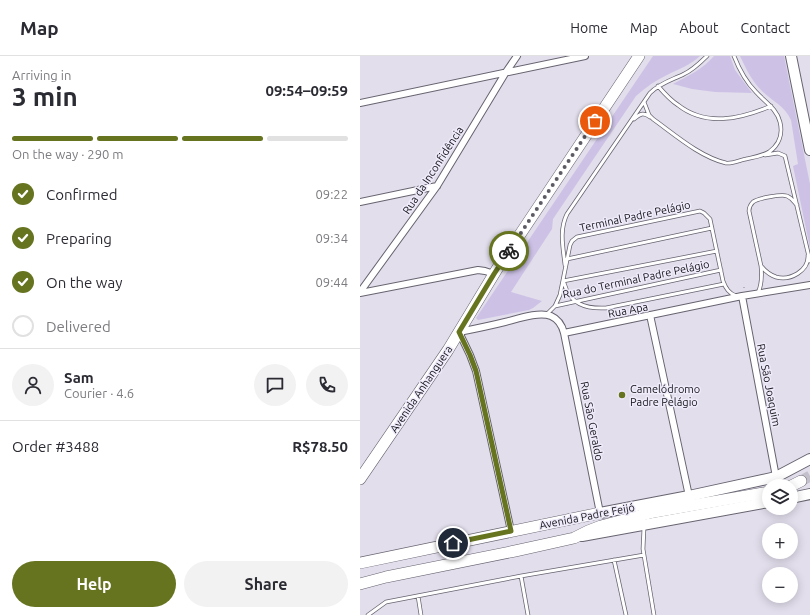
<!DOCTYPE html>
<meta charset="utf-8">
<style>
:root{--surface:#fff;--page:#f2f2f3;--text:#2b2b33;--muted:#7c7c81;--line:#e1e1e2;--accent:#667420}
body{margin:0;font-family:Ubuntu,sans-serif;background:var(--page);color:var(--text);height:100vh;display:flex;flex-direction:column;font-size:15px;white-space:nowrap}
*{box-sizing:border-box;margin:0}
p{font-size:13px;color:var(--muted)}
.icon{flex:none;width:22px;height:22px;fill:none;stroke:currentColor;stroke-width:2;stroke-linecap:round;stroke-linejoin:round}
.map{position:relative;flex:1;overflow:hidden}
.drawer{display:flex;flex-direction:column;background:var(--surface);width:360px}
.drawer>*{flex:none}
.tools{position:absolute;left:402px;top:423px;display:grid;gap:8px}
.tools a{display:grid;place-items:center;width:36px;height:36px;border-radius:50%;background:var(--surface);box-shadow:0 2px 10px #0003;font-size:20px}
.pin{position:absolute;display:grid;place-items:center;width:34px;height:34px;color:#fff;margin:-17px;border:2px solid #fff;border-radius:50%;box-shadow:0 1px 4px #0007}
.courier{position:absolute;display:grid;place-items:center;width:40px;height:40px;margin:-20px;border:3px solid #667420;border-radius:50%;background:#fff;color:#222;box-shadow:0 1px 5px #0007}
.head em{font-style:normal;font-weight:700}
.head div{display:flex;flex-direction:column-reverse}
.head{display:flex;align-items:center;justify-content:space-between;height:68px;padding:0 12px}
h1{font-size:26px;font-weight:700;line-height:30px}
.bar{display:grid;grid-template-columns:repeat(4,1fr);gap:6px 4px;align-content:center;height:48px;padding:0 12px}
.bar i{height:5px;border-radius:3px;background:var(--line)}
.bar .selected{background:var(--accent)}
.bar p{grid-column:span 4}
.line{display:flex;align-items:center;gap:10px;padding:0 12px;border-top:1px solid var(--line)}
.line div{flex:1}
.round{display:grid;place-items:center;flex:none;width:42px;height:42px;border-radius:21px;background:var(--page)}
ol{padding:0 12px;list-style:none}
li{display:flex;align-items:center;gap:12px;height:44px}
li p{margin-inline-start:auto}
li .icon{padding:4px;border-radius:50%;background:var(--accent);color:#fff;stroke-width:4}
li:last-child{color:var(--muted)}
li i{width:22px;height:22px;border:2px solid var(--line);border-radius:50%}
.primary-button{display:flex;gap:8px;margin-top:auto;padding:8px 12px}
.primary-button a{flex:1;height:46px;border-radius:24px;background:var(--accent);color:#fff;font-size:16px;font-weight:700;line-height:46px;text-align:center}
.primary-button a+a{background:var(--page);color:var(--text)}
header{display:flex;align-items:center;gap:24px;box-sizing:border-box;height:56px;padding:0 20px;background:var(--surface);border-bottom:1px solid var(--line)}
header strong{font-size:19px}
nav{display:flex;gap:22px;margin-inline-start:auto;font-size:14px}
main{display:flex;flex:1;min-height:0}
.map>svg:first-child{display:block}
</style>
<header>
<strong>Map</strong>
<nav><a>Home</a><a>Map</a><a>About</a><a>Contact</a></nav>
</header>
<main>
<section class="drawer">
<div class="head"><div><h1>3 min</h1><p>Arriving in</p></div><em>09:54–09:59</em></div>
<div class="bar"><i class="selected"></i><i class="selected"></i><i class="selected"></i><i></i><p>On the way · 290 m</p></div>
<ol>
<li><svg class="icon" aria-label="check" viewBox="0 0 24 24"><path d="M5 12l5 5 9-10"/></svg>Confirmed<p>09:22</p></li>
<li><svg class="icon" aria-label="check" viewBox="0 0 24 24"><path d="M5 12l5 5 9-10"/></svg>Preparing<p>09:34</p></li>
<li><svg class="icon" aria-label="check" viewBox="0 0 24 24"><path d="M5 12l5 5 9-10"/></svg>On the way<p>09:44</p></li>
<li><i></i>Delivered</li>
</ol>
<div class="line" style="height:72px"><a class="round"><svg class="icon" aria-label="person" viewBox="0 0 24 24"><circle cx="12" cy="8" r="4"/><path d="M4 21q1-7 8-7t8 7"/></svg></a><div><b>Sam</b><p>Courier · 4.6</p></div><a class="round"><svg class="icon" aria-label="chat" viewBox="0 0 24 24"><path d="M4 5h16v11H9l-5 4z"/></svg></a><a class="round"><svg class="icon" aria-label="phone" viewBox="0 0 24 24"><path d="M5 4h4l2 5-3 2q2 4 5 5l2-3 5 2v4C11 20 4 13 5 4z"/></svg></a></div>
<div class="line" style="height:52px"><div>Order #3488</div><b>R$78.50</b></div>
<div class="primary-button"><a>Help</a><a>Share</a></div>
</section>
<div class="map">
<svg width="450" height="559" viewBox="0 0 450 559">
<rect width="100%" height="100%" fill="#e2deec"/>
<path fill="#cdc2e6" d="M293,0H340C330,9 319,13 307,19C296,24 286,31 276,40L193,163L192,173L151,236L182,245L173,252L169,254L118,264L116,262Z
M354,0H370L375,14L392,37L355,36L332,33L313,28C328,20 343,13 354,0Z
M380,0H424L450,128V192L433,110L438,108L431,64C425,50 412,45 402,35C392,25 386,13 380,0Z"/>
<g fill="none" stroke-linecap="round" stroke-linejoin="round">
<path stroke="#c3c0cc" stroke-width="11" stroke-dasharray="11 5.5" stroke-linecap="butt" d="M441,425L450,420"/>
<defs>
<path id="service" d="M298,30C304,37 310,44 318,49C346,71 380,63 411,50
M284,46L289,59L293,63C314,78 340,101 366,107C372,108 380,104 386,103C395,101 402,100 409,96C419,89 423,78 420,66C417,53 405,46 396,36C386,26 379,13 374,0
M274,63C280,58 283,56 290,61
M405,99L418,97L425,100L450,205
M437,149C434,146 432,142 427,140C422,138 398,142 393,146C390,149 389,152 389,155L401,210C405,215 410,219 416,221C430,225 449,215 448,199
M207,203L352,172
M205,209C203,191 199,174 207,158L290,37C300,27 312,24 324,18C333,14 340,7 347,0
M203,225L357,195
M204,227C210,248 225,253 246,252L364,228
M398,237C402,228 402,219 401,210
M195,250L361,214
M187,258L195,250L200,239L210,189L212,185L217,181L340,155L344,157L350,163L363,225C366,233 369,237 376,240
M284,471L283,493L284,499
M254,504L266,559
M161,520L168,559
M58,540L61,559
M8,559L26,546L161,520L284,499L294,559"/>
<path id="minor" d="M0,47L225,0
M0,146L77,130
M0,236L77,130L146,16L157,0
M0,237L118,214L125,215L134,218
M382,240L416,421
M290,259L329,440
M204,277L382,240L450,229
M151,475L116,315L110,299L99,276C114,273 129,270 145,266C157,263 179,255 191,260C198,263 202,269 204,277L240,457"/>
<path id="primary" d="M431,0L450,94
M431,442L450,438
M240,457L329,440L416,421L450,403
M222,480L409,446"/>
<path id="trunk" d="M0,423L88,294L137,213L279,0
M431,430L441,425
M283,458L409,436
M0,507L240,457
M0,528L26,521L155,495L214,482L228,475L241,470L290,457"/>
</defs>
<use href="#service" stroke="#67636f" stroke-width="4.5"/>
<use href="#minor" stroke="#67636f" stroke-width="8"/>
<use href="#primary" stroke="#67636f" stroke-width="12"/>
<use href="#trunk" stroke="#67636f" stroke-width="12"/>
<path stroke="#a4a1ad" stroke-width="1.5" stroke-dasharray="1 3" stroke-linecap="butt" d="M384,232V228"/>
<use href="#service" stroke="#fff" stroke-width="3"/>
<use href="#minor" stroke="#fff" stroke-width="6"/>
<use href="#primary" stroke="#fff" stroke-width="10"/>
<use href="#trunk" stroke="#fff" stroke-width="11"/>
</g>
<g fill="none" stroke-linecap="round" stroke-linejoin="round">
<path stroke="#5d5b63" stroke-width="4" stroke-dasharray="0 7.2" d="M149,195L235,65"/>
<path stroke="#667420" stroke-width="5" d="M93,487L151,475L116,315L110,299L99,276L134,218L149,195"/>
</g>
<circle fill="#667420" stroke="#efebfa" stroke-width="1.5" cx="262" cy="339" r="4"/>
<g text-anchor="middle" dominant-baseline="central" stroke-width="3" stroke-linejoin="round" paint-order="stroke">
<g font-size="11" fill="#151419" stroke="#efebfa">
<text transform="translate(73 114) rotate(-57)">Rua da Inconfidência</text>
<text transform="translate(275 160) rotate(-12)">Terminal Padre Pelágio</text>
<text transform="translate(276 223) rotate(-12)">Rua do Terminal Padre Pelágio</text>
<text transform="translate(268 254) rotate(-11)">Rua Apa</text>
<text transform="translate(409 329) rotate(79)">Rua São Joaquim</text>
<text transform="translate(61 333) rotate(-56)">Avenida Anhanguera</text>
<text transform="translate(232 365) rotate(79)">Rua São Geraldo</text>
<text transform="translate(227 460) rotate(-11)">Avenida Padre Feijó</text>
</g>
<g font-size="11" fill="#151419" stroke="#efebfa" text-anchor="start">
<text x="270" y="333">Camelódromo<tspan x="270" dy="13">Padre Pelágio</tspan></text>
</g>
</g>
</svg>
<div class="tools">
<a><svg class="icon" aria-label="layers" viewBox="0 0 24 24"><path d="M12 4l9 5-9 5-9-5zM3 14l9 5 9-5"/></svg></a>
<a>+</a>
<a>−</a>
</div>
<div class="pin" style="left:235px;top:65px;background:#ea580c"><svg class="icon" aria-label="bag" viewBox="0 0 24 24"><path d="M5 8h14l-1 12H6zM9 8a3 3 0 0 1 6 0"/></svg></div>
<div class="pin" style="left:93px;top:487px;background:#1f2937"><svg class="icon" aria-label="home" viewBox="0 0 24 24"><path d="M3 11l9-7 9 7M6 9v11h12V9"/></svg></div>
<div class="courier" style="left:149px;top:195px"><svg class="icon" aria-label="bike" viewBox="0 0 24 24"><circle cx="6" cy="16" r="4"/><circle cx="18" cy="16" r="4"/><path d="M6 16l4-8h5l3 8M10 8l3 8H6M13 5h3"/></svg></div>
</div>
</main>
